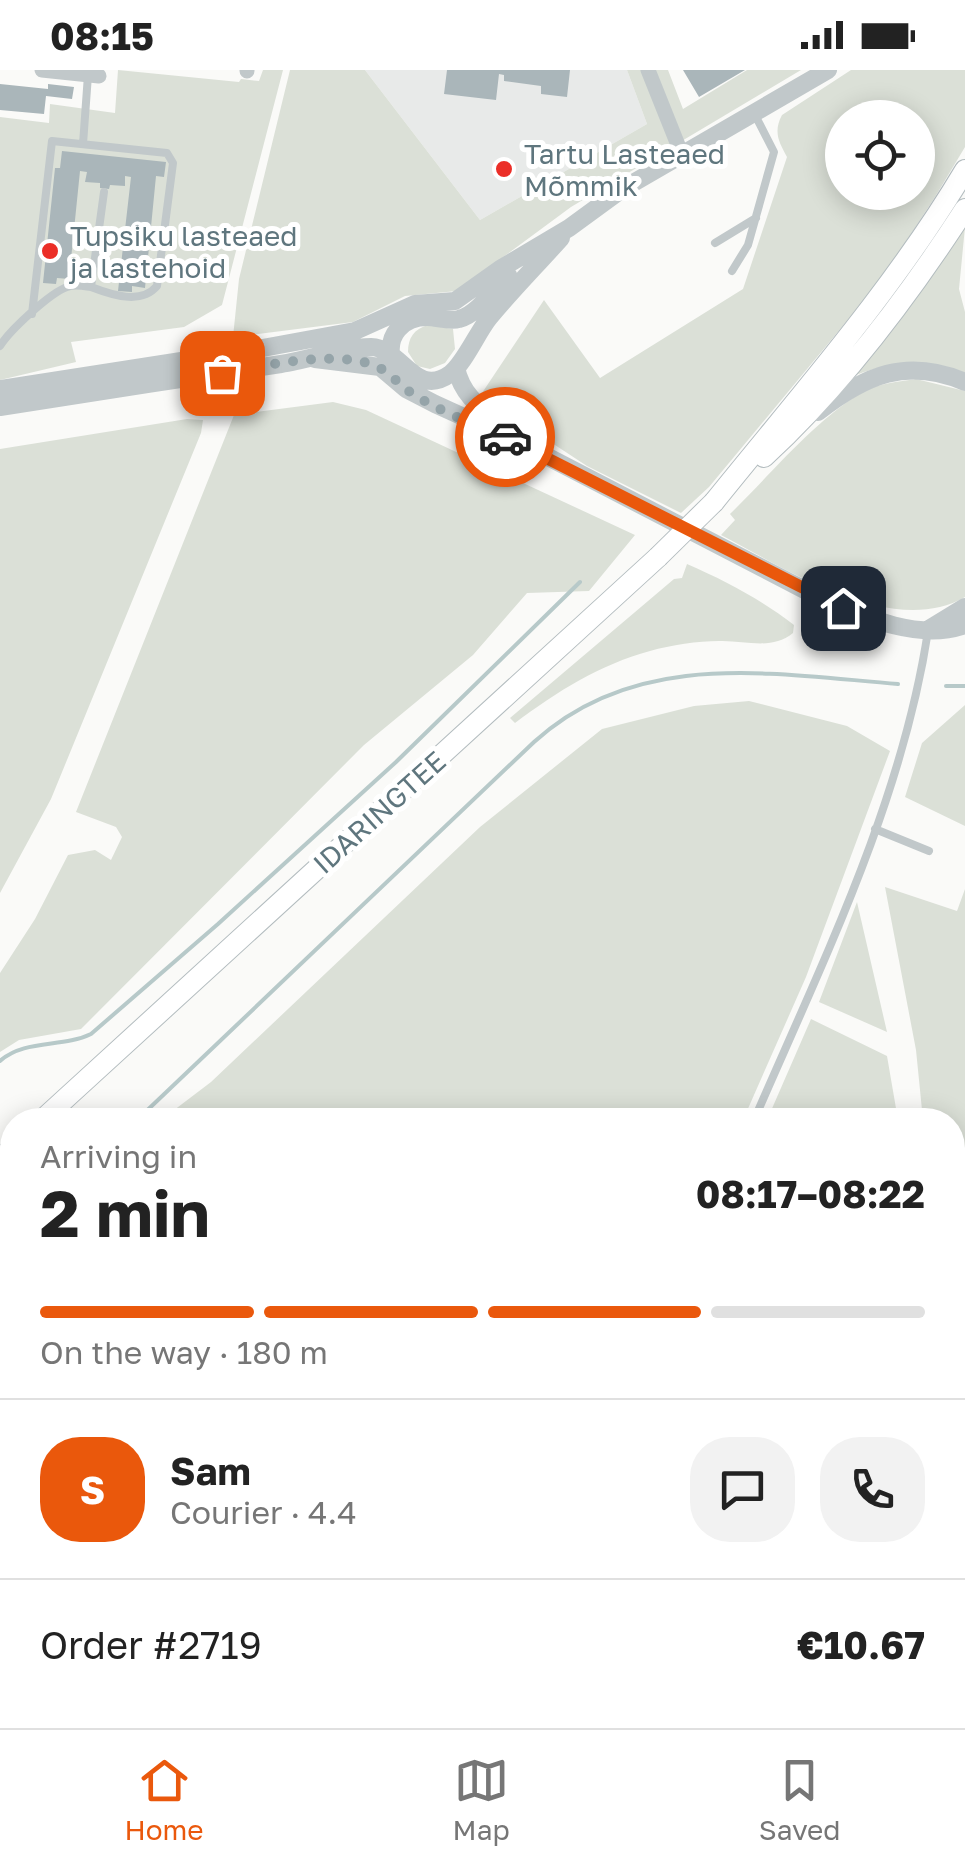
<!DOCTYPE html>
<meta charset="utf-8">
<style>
:root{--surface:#fff;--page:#f2f2f2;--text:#222;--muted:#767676;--line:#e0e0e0;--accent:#ea580c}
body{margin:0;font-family:"Golos Text",sans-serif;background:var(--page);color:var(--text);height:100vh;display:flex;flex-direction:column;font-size:38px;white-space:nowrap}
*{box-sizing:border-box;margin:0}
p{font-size:32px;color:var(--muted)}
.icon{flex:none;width:55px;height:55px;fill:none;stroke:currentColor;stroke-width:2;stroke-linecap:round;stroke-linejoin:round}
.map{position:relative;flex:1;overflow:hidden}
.panel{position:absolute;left:0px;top:1038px;width:965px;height:622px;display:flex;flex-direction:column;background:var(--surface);border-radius:40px 40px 0 0;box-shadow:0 5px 25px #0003}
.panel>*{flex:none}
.controls{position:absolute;left:825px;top:30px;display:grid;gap:20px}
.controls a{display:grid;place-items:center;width:110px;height:110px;border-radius:50%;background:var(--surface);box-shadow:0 5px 25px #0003;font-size:50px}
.pin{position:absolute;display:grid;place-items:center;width:85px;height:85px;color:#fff;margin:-42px;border-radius:20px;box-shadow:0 5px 15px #0006}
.courier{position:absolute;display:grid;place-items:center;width:100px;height:100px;margin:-50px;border:8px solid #ea580c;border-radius:50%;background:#fff;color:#222;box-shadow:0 2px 12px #0007}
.headline em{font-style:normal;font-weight:700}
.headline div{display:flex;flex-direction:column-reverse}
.headline{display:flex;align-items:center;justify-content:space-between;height:170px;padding:0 40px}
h1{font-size:65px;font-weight:700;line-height:75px}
.bar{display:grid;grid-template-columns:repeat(4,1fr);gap:15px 10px;align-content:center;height:120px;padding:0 40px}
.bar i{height:12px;border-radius:8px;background:var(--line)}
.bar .selected{background:var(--accent)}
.bar p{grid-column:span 4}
.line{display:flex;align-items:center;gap:25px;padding:0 40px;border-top:2px solid var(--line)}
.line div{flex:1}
.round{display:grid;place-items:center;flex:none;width:105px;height:105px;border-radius:40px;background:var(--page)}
.status{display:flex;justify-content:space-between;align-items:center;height:70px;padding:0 50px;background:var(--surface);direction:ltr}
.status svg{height:28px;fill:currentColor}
.dock{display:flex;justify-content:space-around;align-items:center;height:140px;border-top:2px solid var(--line);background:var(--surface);font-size:28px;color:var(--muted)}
.dock a{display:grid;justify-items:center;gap:5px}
.dock .selected{color:var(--accent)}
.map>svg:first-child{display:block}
</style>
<div class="status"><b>08:15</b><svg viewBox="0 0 49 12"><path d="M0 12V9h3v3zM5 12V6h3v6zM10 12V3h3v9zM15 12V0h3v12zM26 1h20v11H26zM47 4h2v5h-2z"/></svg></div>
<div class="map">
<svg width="965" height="1658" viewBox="0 0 965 1658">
<rect width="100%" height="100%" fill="#fafaf8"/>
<path fill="#e8eae9" d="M365,0H627L647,54L480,150Z"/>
<path fill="#dbe0d7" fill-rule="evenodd" d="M118,0L239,12L241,9L259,11L263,0H283L222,235L184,257L71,272L76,292L0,310V47L49,53L50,34L115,43Z
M290,0H365L480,150L647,54L627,0H668L683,39L747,0H801L571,137L457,221L405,226L353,252L233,267L239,209Z
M851,0H965V77L935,127L881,210L709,417L681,443L587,396L480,326L544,230L600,308L743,219L787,87C779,72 773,62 782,45ZM842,48H918V122H842Z
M965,157L959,219L965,242V303C928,287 892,291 856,305Z
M428,255L453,259L455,279L445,293L430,299L417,296L408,282C408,268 414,259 428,255Z
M916,309L965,321V527C892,569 786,499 721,465L735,450L730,444C768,407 818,347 863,322C879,313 898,312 916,309Z
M333,332L366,340L635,465L589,521L527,523L473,585L364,675L81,959L19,970L0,982V903L35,849L68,785L95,780L111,790L122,767L116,757L76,742L234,345Z
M187,349L203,350L201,363L51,729L0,823V379Z
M687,494C726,511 760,529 794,555L793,563C771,581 745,570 719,571C698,571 671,575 650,581C599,595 558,621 515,653L510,648L674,509L682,508Z
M749,631L847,656L890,681L806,907L743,1050H161L211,1012L480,757L602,659L694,636Z
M965,635V756L905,727L922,673Z
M885,817L957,841L965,819V1658H650L627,1648H952V1050H923L916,980Z
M857,832L887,962L819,932Z
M811,949L887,986L898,1050H767Z
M12,1194V1648H428L422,1658H0V1206Z"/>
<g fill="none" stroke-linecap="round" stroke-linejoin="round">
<path stroke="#b7c9c9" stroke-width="4" d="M946,616H965
M0,991C25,969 62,978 91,964L218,854L396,692L580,512
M137,1050L534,672C637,578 772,604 898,614
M0,1183L12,1170
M0,1358L12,1364"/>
</g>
<path fill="#aab6ba" d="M447,0H570L567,27L541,24V16L504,11V5L499,4L496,30L444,24Z
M683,0H745L699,27Z
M0,14L48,19V14L74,17L72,29L46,26L44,44L0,40Z
M62,81L166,92L164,107L156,106L145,218L132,216V222L118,221L131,107L125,106V116L110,115L109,119L100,118V113L85,112L87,102L80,101L69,209L57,208L56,214L43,213L55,98H60Z"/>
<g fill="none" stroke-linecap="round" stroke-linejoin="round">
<defs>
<path id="secondary" d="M764,387C841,316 908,227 965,139
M714,432C801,324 894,219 965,100
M42,1050L658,487
M0,1090L12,1078"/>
</defs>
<use href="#secondary" stroke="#b3bcbf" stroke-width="22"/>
<path stroke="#c1c8ca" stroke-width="8" d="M83,74L88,5
M715,173L756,148
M732,201L748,175L774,82L754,43
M32,244L52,71L167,83L173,93L157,216C141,235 112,225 91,217
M0,276C10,260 50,223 67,217C75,214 83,216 91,217L104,122
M875,759L929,781
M754,1050C822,893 902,732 928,561
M454,1658L460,1648"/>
<path stroke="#c1c8ca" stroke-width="15" d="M42,0L99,6
M648,0L682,85
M247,1V0"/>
<path stroke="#c1c8ca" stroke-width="18" d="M315,289L380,297L406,319L435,334L523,374L820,528C862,546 919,572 965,555
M392,289C386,265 403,247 427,247C437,247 449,252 459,249C478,244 494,219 508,205
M456,298C465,336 492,341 517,365
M0,319L252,280L355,261L415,234L455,231L500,199L569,158L621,120L828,0
M0,337C94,322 187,308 281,294C309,290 344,277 371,277C402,278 415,329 450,304C464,294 477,263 489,248C512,220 537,195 561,168
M818,342C865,305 907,287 965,312
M929,559L965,537"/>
<use href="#secondary" stroke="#fff" stroke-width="20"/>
<defs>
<path id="secondary-bridge" d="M658,487L714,432"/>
</defs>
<use href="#secondary-bridge" stroke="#b3bcbf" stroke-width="22" stroke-linecap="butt"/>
<use href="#secondary-bridge" stroke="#fff" stroke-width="20"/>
</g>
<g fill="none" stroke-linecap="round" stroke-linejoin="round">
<path stroke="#95a4a9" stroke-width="10" stroke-dasharray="0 18" d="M222,303C266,296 334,279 376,296C389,302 397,312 407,320C436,340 473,354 505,367"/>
<path stroke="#ea580c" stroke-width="12" d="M505,367L843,538"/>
</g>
<g fill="#eb2e27" stroke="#fff" stroke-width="4">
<circle cx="504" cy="99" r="10"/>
<circle cx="50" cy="181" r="10"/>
</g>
<g text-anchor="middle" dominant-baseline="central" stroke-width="10" stroke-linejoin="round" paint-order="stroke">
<g font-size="28" fill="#5f767e" stroke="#fff" text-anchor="start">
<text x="524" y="83">Tartu Lasteaed<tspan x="524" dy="32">Mõmmik</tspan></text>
<text x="70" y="165">Tupsiku lasteaed<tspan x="70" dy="32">ja lastehoid</tspan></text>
</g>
<g font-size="28" fill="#5f767e" stroke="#fff">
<text transform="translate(379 742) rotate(-42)">IDARINGTEE</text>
</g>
</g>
</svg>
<div class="controls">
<a><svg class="icon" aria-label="locate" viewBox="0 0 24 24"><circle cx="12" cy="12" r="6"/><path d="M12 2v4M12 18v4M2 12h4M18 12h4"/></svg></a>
</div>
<div class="pin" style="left:222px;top:303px;background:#ea580c"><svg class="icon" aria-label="bag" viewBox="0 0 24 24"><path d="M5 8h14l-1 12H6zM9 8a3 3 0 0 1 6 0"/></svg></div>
<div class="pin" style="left:843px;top:538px;background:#1f2937"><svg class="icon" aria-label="home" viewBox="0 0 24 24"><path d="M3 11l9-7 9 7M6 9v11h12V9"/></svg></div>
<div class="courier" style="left:505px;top:367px"><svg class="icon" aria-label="car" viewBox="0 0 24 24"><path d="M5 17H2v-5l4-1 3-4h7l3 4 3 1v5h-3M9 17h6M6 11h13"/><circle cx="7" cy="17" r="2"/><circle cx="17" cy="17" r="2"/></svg></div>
<section class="panel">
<div class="headline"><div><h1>2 min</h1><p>Arriving in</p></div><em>08:17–08:22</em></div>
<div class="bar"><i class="selected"></i><i class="selected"></i><i class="selected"></i><i></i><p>On the way · 180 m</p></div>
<div class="line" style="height:180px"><b class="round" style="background:var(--accent);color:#fff">S</b><div><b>Sam</b><p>Courier · 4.4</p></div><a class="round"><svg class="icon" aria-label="chat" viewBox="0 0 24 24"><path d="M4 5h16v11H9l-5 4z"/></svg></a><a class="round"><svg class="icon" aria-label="phone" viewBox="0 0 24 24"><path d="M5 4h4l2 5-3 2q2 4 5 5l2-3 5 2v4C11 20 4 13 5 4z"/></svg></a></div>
<div class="line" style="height:130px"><div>Order #2719</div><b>€10.67</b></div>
</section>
</div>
<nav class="dock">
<a class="selected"><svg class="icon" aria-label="home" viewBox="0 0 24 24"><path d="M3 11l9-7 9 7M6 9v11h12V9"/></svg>Home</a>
<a><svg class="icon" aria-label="map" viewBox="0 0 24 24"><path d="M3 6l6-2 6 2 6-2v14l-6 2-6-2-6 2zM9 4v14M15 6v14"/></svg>Map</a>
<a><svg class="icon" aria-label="saved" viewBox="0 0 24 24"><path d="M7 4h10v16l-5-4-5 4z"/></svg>Saved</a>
</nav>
